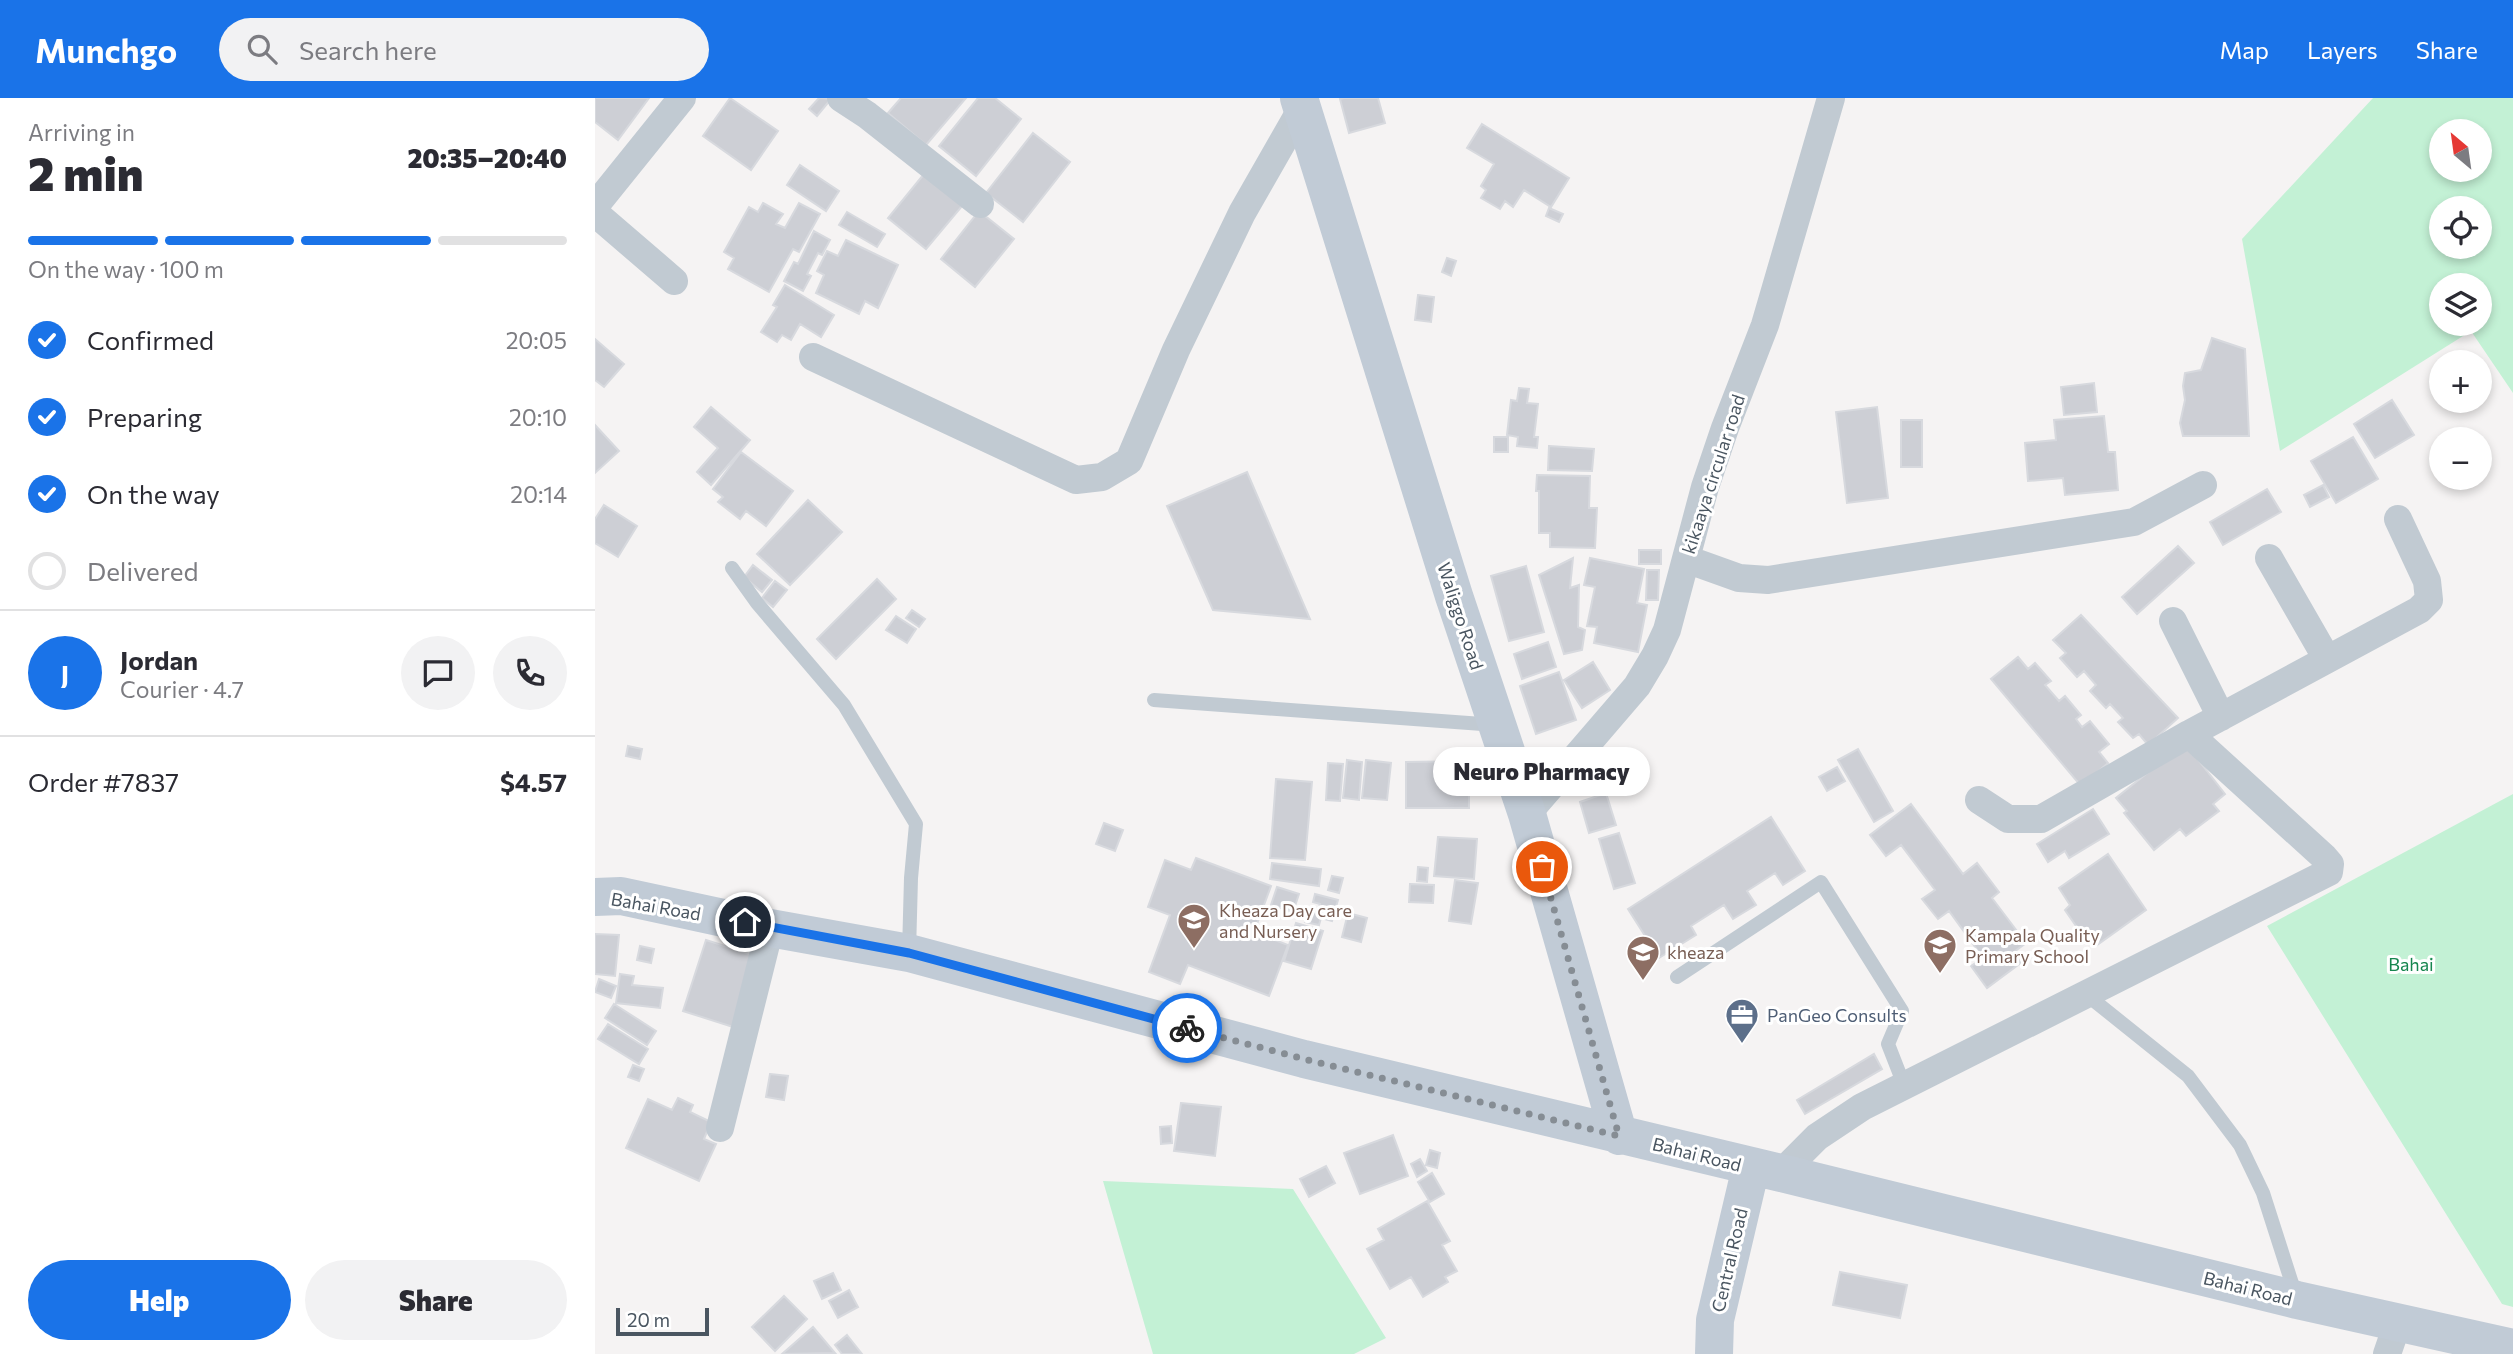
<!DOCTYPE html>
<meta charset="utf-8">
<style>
:root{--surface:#fff;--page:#f2f2f3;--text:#2b2b33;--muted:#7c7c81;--line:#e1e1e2;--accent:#1a73e8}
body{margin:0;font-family:Commissioner,sans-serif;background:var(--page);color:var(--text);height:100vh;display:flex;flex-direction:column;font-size:26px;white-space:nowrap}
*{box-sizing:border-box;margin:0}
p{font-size:23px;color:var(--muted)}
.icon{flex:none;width:38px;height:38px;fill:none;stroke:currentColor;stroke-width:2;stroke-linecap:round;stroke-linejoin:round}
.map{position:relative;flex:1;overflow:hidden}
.side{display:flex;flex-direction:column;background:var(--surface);width:595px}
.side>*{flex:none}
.needle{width:46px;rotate:331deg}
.controls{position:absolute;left:1834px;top:21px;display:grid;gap:14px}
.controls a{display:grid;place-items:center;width:63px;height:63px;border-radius:50%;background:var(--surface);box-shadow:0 4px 10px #0003;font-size:35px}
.scale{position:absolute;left:21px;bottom:18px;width:93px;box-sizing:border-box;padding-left:7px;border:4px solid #4a5661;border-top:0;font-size:19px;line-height:24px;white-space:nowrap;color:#4a5661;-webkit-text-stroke:5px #fff;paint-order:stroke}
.pin{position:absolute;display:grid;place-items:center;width:60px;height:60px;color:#fff;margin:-30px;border:4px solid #fff;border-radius:50%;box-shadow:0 2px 7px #0007}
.courier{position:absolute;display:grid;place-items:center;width:70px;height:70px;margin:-35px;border:5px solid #1a73e8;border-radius:50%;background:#fff;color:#222;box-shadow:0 2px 9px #0007}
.bubble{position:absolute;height:49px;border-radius:24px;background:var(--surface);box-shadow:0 4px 10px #0003;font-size:23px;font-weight:800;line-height:49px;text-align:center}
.head em{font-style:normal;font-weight:800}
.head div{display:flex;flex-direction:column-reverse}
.head{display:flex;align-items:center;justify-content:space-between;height:119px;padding:0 28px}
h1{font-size:46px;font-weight:800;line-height:52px}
.bar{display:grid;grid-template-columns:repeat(4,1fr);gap:10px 7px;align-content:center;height:84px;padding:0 28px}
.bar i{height:9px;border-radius:5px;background:var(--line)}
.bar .current{background:var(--accent)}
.bar p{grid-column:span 4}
.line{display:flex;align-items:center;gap:18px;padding:0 28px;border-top:2px solid var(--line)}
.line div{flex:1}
.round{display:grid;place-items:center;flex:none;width:74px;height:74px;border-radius:37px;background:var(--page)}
ol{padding:0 28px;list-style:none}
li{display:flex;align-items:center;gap:21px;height:77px}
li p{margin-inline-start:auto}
li .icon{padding:7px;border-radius:50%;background:var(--accent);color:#fff;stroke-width:4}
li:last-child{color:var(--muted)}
li i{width:38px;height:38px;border:4px solid var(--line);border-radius:50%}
.action{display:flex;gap:14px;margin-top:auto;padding:14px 28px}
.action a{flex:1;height:80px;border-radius:42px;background:var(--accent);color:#fff;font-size:28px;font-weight:800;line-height:80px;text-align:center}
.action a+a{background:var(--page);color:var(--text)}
header{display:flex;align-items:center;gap:42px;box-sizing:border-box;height:98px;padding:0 35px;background:var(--accent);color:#fff}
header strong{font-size:33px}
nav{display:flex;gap:38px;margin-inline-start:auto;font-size:24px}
.search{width:490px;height:63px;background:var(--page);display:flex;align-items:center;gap:18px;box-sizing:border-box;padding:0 24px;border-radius:38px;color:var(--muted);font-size:26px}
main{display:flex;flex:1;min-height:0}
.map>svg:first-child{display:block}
</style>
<header>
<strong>Munchgo</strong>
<div class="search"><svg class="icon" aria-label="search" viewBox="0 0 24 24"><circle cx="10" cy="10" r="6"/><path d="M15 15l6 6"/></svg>Search here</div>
<nav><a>Map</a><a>Layers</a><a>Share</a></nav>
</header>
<main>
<section class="side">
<div class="head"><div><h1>2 min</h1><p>Arriving in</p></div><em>20:35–20:40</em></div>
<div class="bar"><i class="current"></i><i class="current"></i><i class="current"></i><i></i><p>On the way · 100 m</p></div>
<ol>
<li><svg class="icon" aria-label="check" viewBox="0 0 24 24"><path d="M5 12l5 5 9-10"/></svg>Confirmed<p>20:05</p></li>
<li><svg class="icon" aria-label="check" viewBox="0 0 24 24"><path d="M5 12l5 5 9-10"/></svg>Preparing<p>20:10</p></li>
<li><svg class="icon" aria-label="check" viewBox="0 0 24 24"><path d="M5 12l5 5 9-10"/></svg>On the way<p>20:14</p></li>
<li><i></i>Delivered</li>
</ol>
<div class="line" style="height:126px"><b class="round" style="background:var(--accent);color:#fff">J</b><div><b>Jordan</b><p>Courier · 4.7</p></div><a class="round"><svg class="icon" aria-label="chat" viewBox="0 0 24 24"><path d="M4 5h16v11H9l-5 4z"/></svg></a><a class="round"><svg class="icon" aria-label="phone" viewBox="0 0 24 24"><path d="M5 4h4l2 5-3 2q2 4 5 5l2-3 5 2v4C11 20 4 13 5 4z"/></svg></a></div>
<div class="line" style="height:91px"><div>Order #7837</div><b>$4.57</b></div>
<div class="action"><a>Help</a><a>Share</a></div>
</section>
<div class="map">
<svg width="1918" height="1256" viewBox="0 0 1918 1256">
<rect width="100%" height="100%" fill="#f5f3f3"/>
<path fill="#c3f1d5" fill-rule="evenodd" d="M1778,0H1918V295L1876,233L1685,353L1647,141ZM1846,33H1885V72H1846ZM1846,110H1885V149H1846ZM1846,187H1885V226H1846Z
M1918,696V1209L1907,1206L1672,828Z
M508,1083L698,1091L791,1240L759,1256H558Z"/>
<path fill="#cdcfd5" stroke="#d7d9de" stroke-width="2" d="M0,0H54L23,42L0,24Z
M135,0L183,33L156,72L108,38Z
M224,0L236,1L222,18L214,11Z
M306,0H371L331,47L293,15Z
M383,0H400L426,21L381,78L344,48Z
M749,0H783L790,25L754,35L745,1Z
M887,26L974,80L956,109L929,92L918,109L910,103L905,111L886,100L891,92L886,88L899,66L872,50Z
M438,35L475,64L428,124L391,95Z
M205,67L244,93L231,113L192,87Z
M329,76L368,107L331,151L293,120Z
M168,105L188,116L181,126L190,130L204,105L225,116L204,154L198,151L174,194L133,171L139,160L129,154L154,109L163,114Z
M954,110L968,116L964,124L951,118Z
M384,113L419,141L380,189L346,161Z
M252,114L290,136L282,149L244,127Z
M219,133L235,142L227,157L223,155L212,176L216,178L208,193L189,183L199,164L203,166Z
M251,142L303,167L283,210L270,203L264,216L221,195L229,177L222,173L232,153L243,158Z
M852,160L861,163L856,178L847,174Z
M190,187L239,217L226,239L205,226L196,242L187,237L182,244L166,234L182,209L178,207Z
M823,197L839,199L836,224L820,222Z
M1617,240L1650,251L1654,338H1588L1585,325L1590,302L1588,288L1590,275L1606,272Z
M0,241L29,266L9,289L0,282Z
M1499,285L1502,314L1469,317L1466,289Z
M924,290L934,291L932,305L943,306L939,339H943L942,350L922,348L923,339L912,337L916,302L922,303Z
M1797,302L1819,337L1780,360L1759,326Z
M116,309L155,342L116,387L102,374L123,350L99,329Z
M1282,309L1293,400L1252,405L1241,314Z
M1509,318L1513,354H1520L1523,392L1470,397L1468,380L1433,383L1430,345L1461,342L1459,322Z
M1306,322H1327V369H1306Z
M0,327L24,353L0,375Z
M899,339H913V354H899Z
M1758,339L1783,381L1741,405L1716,363Z
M954,348L999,351L997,373L953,372Z
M146,354L198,393L171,428L151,413L145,421L123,404L128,399L118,391Z
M652,374L715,521L618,512L572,408Z
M942,377L995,378L994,410H1002L1000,450L955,449V435H944V393H941Z
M1728,387L1734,399L1715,409L1709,397Z
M1672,391L1686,414L1628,447L1615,424Z
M213,402L247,434L195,487L162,456Z
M9,407L42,428L23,459L0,445V421Z
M1583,448L1599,465L1542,516L1527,499Z
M1044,452H1066V466H1044Z
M978,460L975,490L984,487L983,529L990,532L987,552L969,556L944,477Z
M995,460L1049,471L1042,505L1052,507L1043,554L999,545L1002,529L992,528L1000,489L989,487Z
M158,467L177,482L167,494L149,479Z
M931,468L949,534L914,543L896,478Z
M1052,472H1064L1063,502H1051Z
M282,481L301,501L241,561L222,541Z
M180,483L192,492L178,509L167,500Z
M317,512L330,521L324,529L311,520Z
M1486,517L1583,620L1553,647L1544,636L1538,640L1523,624L1528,620L1515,606L1511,610L1495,593L1501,587L1489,573L1482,579L1465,560L1471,555L1458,542Z
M301,518L321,531L312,545L291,532Z
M953,544L961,569L927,581L919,556Z
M1423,559L1433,571L1440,565L1456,583L1450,587L1464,603L1470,598L1486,617L1481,621L1487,629L1495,623L1514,646L1504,654L1513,665L1486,688L1396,581Z
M998,564L1015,592L987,610L969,582Z
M964,574L981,622L941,636L925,588Z
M1590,645L1630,696L1618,706L1624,713L1591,738L1585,731L1559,752L1529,715L1532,713L1521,700Z
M33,648L47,651L45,661L31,658Z
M1263,651L1298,713L1279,724L1243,662Z
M752,662L767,664L764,702L748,700Z
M771,662L796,665L792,702L767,700Z
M874,663V710H811V664Z
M733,665L748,666L745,703L731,702Z
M1242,669L1250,683L1232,693L1224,679Z
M681,681L717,684L710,762L675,760Z
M1011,695L1021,727L994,735L985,704Z
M1316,706L1368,776L1382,765L1404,794L1397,800L1431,845L1419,854L1427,864L1392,890L1376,868L1388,860L1354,813L1343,821L1327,801L1340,792L1306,747L1291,758L1275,737Z
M1498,711L1514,736L1474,760L1470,753L1453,764L1442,746Z
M1176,719L1210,773L1188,787L1180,775L1152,793L1161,807L1138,821L1129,807L1096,828L1101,837L1064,860L1033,811Z
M509,725L528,732L520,753L501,746Z
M1024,735L1040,785L1019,791L1004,741Z
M843,739L882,741L879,781L839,778Z
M1513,756L1551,812L1502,847L1493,834L1488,838L1470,812L1475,807L1464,790Z
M601,760L676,788L659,834L693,847L674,898L593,867L585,886L554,874L575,817L553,809L570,762L596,772Z
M677,765L726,771L724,788L675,781Z
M823,769L833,770L832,784L822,783Z
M737,778L748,780L744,795L733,792Z
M860,782L883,785L876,826L854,823Z
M815,786L839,787L838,805L814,804Z
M682,789L704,796L698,814L676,807Z
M720,796L743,802L737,823L726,820L724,827L710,824L713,812L723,814L725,806L718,804Z
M753,815L772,820L766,844L747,839Z
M701,825L728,833L716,871L689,863Z
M0,836L24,837L20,878L0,876Z
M111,842L161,858L138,929L88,913Z
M45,848L59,851L56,865L42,862Z
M25,876L39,878L37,887L68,890L65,910L21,905Z
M4,881L21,888L16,900L0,894Z
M19,906L61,933L52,947L10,920Z
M13,926L53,951L44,966L3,941Z
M1279,956L1287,971L1210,1016L1202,1002Z
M38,967L49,971L44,983L33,979Z
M175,976L193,978L189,1002L171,999Z
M83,1000L98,1007L95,1014L116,1024L109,1041L121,1046L104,1083L31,1050L53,1001L77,1012Z
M586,1005L626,1009L620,1058L579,1053Z
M576,1028L577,1045L566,1046L565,1029Z
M798,1037L813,1078L765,1096L749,1055Z
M835,1052L845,1055L842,1070L831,1067Z
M825,1061L832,1073L822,1079L816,1066Z
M731,1068L740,1085L714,1099L705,1081Z
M837,1075L849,1096L835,1104L823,1084Z
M832,1103L855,1143L847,1147L862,1173L850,1179L853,1184L828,1199L816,1179L795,1191L772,1151L789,1142L783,1131Z
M1245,1174L1312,1187L1305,1220L1238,1207Z
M238,1175L246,1192L227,1201L219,1183Z
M254,1192L263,1209L243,1220L234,1203Z
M189,1198L212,1221L180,1253L157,1229Z
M218,1229L240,1255L187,1256Z
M252,1237L267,1256H247L240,1247Z"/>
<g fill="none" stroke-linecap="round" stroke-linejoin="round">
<path stroke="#c1cad2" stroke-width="14" d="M137,470L162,505L249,607L321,726L316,780L314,854
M559,602L901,627
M1082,879L1226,784L1307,913L1293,946L1309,987
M1492,897L1593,978L1645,1047L1668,1095L1701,1198"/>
<path stroke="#c1cad2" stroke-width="28" d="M246,0L272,17L385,106
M0,108L87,0
M0,115L79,183
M218,259L481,382L507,379L534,363L581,252L647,115L707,10
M1674,460L1732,561
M1091,461L1144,480L1173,482L1539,424L1608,387
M1578,523L1626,619
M1594,636L1824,512L1834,502L1832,483L1803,421
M932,716L1042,588L1060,558L1072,532L1110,389L1130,330L1170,227L1236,0
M125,1030L175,830
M1186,1075L1222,1039L1267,1009L1734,774L1735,766L1729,759L1594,636L1446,721H1413L1384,702
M1792,1256L1803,1224"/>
<path stroke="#c1cbd6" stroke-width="38" d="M704,0L859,498L932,716L1024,1038
M0,799L26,798L175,830L314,855L709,961L1186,1075L1702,1202L1918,1250
M1119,1256L1120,1222L1156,1069"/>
</g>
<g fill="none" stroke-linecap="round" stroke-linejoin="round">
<path stroke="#868d94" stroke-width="7" stroke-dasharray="0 12.6" d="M592,930L709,961L1024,1038L947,769"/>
<path stroke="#1a73e8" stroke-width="9" d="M150,824L314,855L592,930"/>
</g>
<defs>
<symbol id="school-pin" viewBox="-11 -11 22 30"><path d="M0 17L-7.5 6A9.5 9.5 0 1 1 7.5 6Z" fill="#8d6e63" stroke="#fff"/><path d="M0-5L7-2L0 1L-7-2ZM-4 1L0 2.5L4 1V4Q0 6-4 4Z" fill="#fff"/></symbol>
<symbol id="office-pin" viewBox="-11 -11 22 30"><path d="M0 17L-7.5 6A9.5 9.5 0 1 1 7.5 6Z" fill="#5c6f8a" stroke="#fff"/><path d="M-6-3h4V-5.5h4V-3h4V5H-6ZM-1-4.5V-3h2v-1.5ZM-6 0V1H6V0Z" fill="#fff"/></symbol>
</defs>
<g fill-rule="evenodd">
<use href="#school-pin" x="580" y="803" width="38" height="52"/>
<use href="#school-pin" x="1326" y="828" width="38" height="52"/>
<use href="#school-pin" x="1029" y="835" width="38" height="52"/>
<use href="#office-pin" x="1128" y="898" width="38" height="52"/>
</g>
<g text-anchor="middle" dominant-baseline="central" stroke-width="6" stroke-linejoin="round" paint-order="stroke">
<g font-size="18" fill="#4a5661" stroke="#fff">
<text transform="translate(1118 376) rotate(-72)">kikaaya circular road</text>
<text transform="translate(866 518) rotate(72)">Waliggo Road</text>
<text transform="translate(61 808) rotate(10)">Bahai Road</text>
<text transform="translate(1102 1056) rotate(14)">Bahai Road</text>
<text transform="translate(1134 1162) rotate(-77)">Central Road</text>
<text transform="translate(1653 1190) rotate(14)">Bahai Road</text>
</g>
<g font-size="18" fill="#785e54" stroke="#fff" text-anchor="start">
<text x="624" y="812">Kheaza Day care<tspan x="624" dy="21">and Nursery</tspan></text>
<text x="1370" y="837">Kampala Quality<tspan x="1370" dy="21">Primary School</tspan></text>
<text x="1072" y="854">kheaza</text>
</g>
<g font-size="18" fill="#17864f" stroke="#fff">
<text x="1816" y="866">Bahai</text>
</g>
<g font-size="18" fill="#4e5e75" stroke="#fff" text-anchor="start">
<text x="1172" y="917">PanGeo Consults</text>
</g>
</g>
</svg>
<div class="controls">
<a><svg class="needle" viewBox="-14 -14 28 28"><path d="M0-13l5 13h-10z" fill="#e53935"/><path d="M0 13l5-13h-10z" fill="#7c7c81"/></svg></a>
<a><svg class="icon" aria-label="locate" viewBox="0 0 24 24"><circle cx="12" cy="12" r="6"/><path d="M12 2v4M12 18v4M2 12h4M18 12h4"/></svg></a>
<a><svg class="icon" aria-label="layers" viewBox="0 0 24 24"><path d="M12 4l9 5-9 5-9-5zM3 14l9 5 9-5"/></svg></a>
<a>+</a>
<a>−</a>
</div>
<div class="scale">20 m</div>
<div class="pin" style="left:947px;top:769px;background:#ea580c"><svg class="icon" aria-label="bag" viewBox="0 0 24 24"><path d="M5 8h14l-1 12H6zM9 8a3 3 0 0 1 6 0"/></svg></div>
<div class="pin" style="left:150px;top:824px;background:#1f2937"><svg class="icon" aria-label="home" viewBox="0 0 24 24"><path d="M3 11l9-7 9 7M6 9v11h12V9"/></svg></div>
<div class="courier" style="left:592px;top:930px"><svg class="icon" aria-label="bike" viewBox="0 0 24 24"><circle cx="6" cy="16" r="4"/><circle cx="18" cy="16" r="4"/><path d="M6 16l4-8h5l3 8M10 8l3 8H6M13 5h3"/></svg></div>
<div class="bubble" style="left:838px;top:649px;width:217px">Neuro Pharmacy</div>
</div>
</main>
